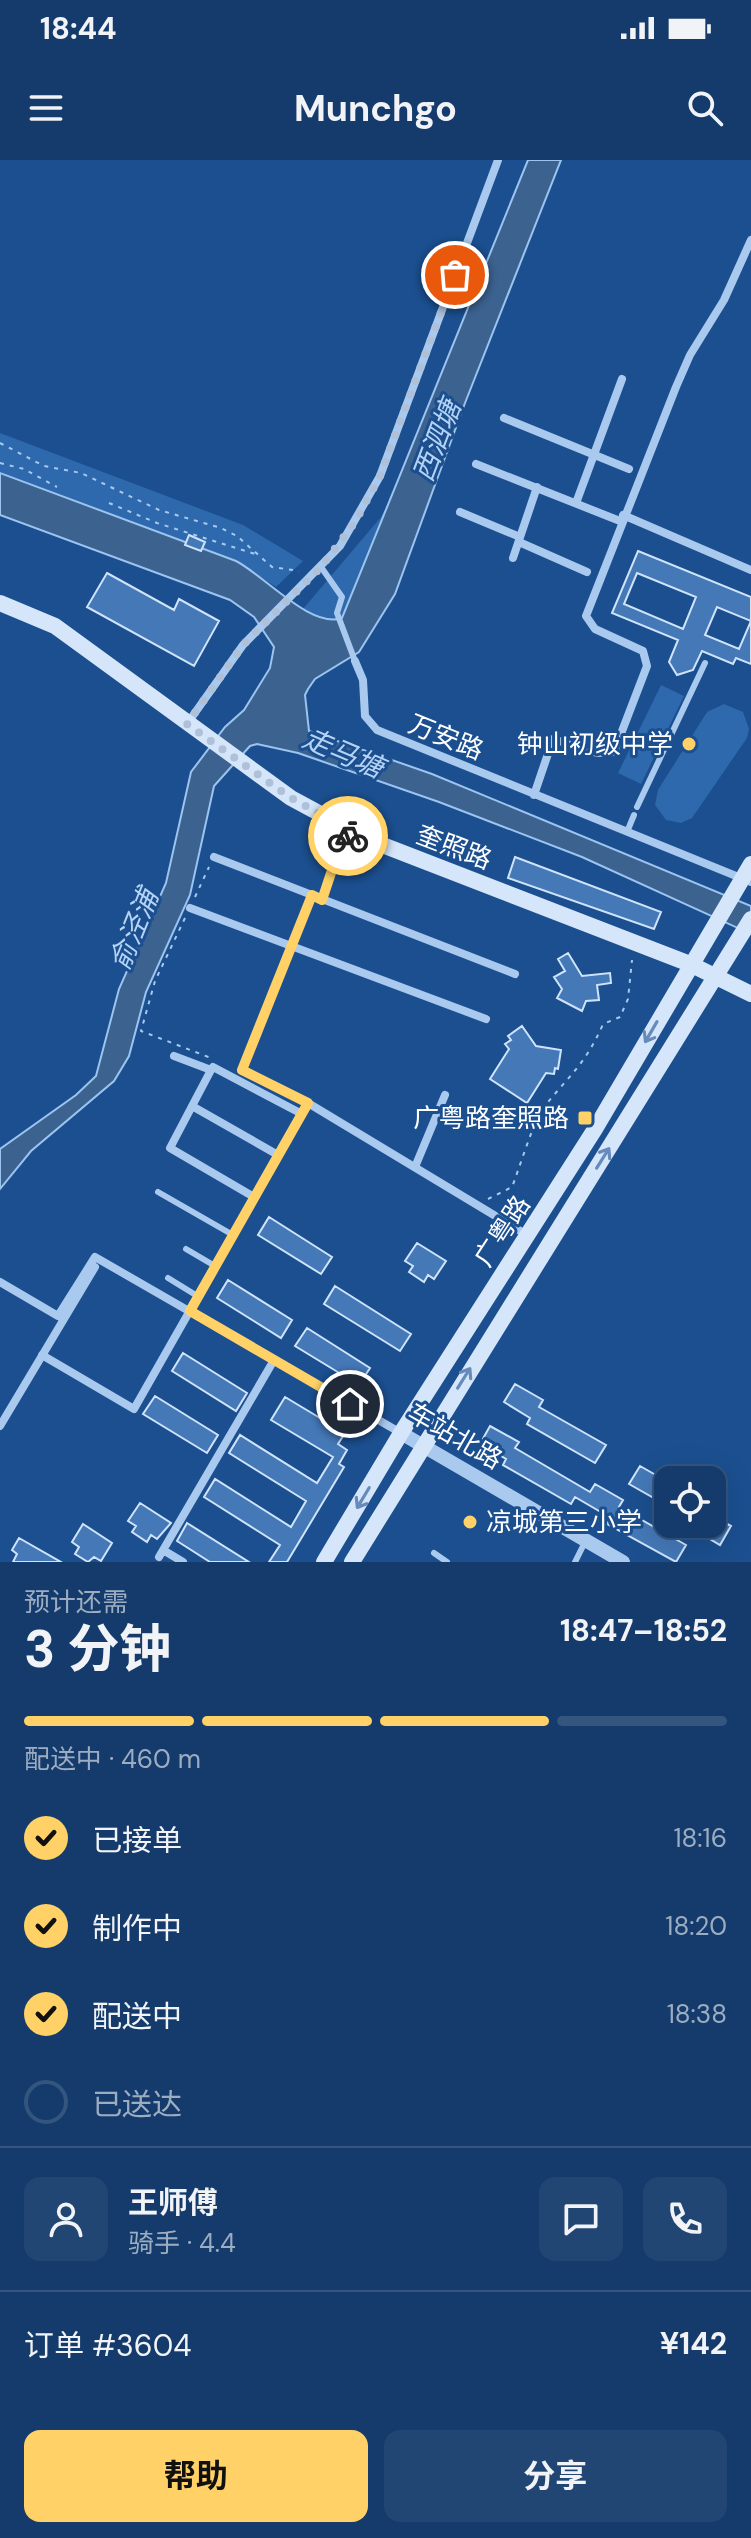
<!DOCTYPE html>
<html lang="zh">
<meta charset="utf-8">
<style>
:root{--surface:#143b6b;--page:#214673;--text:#f1f3f6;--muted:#9dadc1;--line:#33557e;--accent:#ffd166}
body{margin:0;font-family:"DM Sans","Noto Sans SC",sans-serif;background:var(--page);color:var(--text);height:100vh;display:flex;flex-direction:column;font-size:30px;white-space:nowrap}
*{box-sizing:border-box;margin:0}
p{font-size:26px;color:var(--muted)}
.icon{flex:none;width:44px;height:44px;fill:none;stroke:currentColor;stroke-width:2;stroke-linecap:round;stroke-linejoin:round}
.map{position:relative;height:1402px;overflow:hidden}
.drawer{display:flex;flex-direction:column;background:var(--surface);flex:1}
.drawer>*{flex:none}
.buttons{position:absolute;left:654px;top:1306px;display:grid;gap:16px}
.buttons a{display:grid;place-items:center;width:72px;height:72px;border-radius:16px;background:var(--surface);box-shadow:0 8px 32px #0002,0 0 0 2px var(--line);font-size:40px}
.pin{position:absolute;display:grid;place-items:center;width:68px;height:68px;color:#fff;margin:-34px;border:4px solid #fff;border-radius:50%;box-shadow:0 2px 8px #0007}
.courier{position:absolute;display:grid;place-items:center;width:80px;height:80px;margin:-40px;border:6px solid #ffd166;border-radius:50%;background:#fff;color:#222;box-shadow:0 2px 10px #0007}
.headline em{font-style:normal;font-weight:700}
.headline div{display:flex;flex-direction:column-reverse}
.headline{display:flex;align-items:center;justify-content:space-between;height:136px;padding:0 24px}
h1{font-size:52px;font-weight:700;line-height:60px}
.bar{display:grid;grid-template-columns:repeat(4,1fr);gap:12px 8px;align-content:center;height:96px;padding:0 24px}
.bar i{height:10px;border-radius:6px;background:var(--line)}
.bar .selected{background:var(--accent)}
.bar p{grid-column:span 4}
.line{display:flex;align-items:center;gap:20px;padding:0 24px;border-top:2px solid var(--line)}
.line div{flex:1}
.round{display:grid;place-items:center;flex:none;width:84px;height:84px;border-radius:16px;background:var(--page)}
ol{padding:0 24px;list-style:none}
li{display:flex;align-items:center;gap:24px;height:88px}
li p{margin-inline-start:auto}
li .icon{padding:8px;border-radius:50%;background:var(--accent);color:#111;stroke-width:4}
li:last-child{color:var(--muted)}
li i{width:44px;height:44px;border:4px solid var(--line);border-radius:50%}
.button{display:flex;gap:16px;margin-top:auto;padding:16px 24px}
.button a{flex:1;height:92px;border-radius:16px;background:var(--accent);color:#111;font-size:32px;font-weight:700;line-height:92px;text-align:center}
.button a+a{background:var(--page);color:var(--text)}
.status{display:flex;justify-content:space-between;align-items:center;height:56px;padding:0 40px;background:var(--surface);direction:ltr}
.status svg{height:22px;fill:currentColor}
header{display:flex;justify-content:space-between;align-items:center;height:104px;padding:0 24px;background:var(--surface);font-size:36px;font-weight:700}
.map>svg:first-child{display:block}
</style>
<div class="status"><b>18:44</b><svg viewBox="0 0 49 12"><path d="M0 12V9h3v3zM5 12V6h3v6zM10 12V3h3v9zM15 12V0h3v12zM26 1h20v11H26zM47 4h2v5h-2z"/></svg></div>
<header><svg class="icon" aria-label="menu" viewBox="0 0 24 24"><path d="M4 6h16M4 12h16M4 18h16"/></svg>Munchgo<svg class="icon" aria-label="search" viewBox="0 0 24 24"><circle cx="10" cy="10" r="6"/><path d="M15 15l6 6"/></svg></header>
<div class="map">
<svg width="751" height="1402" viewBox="0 0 751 1402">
<rect width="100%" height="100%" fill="#1b4f8f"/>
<path fill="#2e69ad" d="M0,273L243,365L303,401L276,427L236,401L0,312Z
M397,326L342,458C327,463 315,459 303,449L381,357Z
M661,525L684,536L641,624L618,613Z
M724,544L743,552L749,569L747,578L692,658L681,663L666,660L655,645L658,630L707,552Z"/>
<path fill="#3c6290" stroke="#9cc4f0" stroke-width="2" d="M528,0H561L465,243L395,434L359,492L315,519L308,529L305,535L309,571L432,614L751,746V774L582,697L439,642L298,593L257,584L250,586L214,626L190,735L146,832L129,896L114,921L31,991L0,1029V989L76,935L96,916L119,829L166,723L191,612L225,567L244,550L270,508L274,487L254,457L230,440L0,355V313L236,401C265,416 311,469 342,458Z"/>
<path fill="#4478b7" stroke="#cfe3fa" stroke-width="2" fill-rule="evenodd" d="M189,375L205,382L201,391L185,385Z
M638,391L751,437V461L717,447L705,475L739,489L751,461V504L736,498L733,504L702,491L693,510L677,515L669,502L678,480L612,453ZM637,413L696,437L683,469L624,444Z
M107,413L174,450L179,439L219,461L194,506L87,447Z
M515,697L661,752L654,769L508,718Z
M568,793L582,816L610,813L611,823L597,825L599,840L586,841L582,851L557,838L562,829L554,817L565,811L558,799Z
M522,866L536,886L561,890L558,909L555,908L554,914L546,913L527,943L490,919L509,889L505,884L511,880L508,876Z
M269,1057L332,1097L321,1114L258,1075Z
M417,1083L446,1101L434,1119L428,1115L424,1122L409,1112L413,1106L405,1101Z
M228,1120L292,1160L281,1178L217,1138Z
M335,1126L411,1174L400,1191L324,1144Z
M307,1168L370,1208L359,1225L295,1186Z
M183,1193L247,1233L236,1251L172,1211Z
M515,1224L543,1240L539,1247L606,1285L595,1303L527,1264L530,1258L504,1242Z
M155,1236L218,1275L207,1293L143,1254Z
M285,1237L345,1273L338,1284L347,1290L339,1304L344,1307L287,1402H269L280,1385L204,1337L215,1319L291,1367L306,1341L229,1293L240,1275L317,1323L333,1297L271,1260Z
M490,1266L519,1282L515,1288L590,1332L595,1324L623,1340L619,1347L686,1385L676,1402L607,1364L611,1358L575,1337L571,1344L503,1305L506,1299L480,1284Z
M640,1306L668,1322V1346L629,1324Z
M140,1343L171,1363L157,1379L151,1375L147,1382L132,1372L136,1366L128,1361Z
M712,1356L731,1366L720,1385L685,1364H712Z
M187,1363L249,1402H210L177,1381Z
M83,1364L112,1383L101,1401L94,1397L88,1402L75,1394L79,1387L72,1382Z
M19,1378L61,1402H13L17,1394L12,1390Z"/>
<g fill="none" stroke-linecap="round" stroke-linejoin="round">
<path stroke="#a9c9ee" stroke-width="2" stroke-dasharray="4 6" stroke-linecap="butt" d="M0,283L44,306L81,313L159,350L221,368L237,376L272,407L299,411
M0,303L24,309L57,327
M109,343L157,363L255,394
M195,737L209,707
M185,758L155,821L141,871L211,898
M488,1039L512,1027C518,1012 534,961 541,951C567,917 585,906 603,864L620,857L628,839L632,800"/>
<path stroke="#a9c9ee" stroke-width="6" d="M321,407L342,437L337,453L355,501
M637,647L705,503
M627,672L634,655
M158,1032L233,1075
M186,1089L215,1106
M168,1118L199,1137
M434,1393L447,1402
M575,1402L586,1380"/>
<path stroke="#a9c9ee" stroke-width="8" d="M504,258L629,309
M476,304L620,361
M576,343L622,219
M460,352L520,377
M623,355L751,410
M519,382L587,412
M513,398L537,327
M355,501L363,520L365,556L377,570L751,722
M187,564L243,485L340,386L380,316L498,0
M534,635L553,579L597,593L614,592L647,506L643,491L595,469L586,456L676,227L690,195L724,140L751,80
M214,697L515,814
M312,735L242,910L308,943L527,1075
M322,740L340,686L351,671
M190,748L486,859
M174,896L211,910
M192,946L278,995
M415,1007L445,935
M254,1037L170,988L211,910L213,907L302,954
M0,1122L58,1156L95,1097L401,1273
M42,1195L134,1249L308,943
M0,1266L95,1107
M163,1390L183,1402
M159,1397L274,1200"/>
<path stroke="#a9c9ee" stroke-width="14" d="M401,1273L623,1402"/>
<path stroke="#d6e6fa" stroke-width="16" d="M0,443L55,466L291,638L367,679L690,804L751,834
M324,1402L401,1273L595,969L751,704
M352,1402L751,759"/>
</g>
<defs><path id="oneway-shaft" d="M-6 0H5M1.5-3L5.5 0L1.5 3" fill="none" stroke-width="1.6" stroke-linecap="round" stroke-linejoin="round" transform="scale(2)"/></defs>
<g stroke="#668bba">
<use href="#oneway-shaft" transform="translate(651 872) rotate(120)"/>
<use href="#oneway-shaft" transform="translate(603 998) rotate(-58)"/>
<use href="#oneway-shaft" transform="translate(464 1218) rotate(-58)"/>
<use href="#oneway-shaft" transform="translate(363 1338) rotate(121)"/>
</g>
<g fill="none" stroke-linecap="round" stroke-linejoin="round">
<path stroke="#afc1d8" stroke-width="8" stroke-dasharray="0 14.4" d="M348,676L351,671L291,638L187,564L243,485L321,407L355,362L380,316L455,115"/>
<path stroke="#ffd166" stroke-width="10" d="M348,676L340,686L322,740L312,735L242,910L308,943L190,1151L350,1244"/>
</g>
<g fill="#ffd166" stroke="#1b4f8f" stroke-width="3">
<circle cx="689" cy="584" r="8"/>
<rect x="577" y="950" width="16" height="16" rx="4"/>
<circle cx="470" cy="1362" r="8"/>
</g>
<g text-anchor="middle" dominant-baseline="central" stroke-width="6" stroke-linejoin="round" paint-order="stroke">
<g font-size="26" fill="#fff" stroke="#1b4f8f">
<text transform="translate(446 577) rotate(22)">万安路</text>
<text transform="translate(454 687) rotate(21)">奎照路</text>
<text transform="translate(502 1071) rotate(-57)">广粤路</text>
<text transform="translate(455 1276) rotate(30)">车站北路</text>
</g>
<g font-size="26" fill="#fff" stroke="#1b4f8f" text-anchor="end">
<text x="673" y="584">钟山初级中学</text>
<text x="569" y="958">广粤路奎照路</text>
<text x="486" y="1362" text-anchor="start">凉城第三小学</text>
</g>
<g font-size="28" font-style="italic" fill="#b5d3f5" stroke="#1b4f8f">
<text transform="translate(437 281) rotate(-69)">西泗塘</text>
<text transform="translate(343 593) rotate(23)">走马塘</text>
<text transform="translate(134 770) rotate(-68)">俞泾浦</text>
</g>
</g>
</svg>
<div class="buttons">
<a><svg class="icon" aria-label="locate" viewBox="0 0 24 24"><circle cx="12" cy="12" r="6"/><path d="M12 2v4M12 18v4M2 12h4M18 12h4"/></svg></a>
</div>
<div class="pin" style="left:455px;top:115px;background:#ea580c"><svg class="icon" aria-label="bag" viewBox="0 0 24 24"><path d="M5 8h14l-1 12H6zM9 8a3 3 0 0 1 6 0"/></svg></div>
<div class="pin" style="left:350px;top:1244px;background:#1f2937"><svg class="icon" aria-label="home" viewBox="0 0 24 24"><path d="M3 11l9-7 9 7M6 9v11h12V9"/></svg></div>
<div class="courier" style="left:348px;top:676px"><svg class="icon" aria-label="bike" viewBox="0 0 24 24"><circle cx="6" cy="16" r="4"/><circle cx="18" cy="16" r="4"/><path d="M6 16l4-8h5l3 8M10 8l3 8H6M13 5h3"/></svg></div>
</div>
<section class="drawer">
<div class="headline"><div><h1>3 分钟</h1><p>预计还需</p></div><em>18:47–18:52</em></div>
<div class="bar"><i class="selected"></i><i class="selected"></i><i class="selected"></i><i></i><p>配送中 · 460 m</p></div>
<ol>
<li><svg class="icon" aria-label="check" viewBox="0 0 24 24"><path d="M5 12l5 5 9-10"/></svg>已接单<p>18:16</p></li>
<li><svg class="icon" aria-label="check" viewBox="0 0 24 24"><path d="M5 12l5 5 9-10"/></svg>制作中<p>18:20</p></li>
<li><svg class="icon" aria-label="check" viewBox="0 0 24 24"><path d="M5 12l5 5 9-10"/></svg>配送中<p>18:38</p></li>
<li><i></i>已送达</li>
</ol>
<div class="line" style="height:144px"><a class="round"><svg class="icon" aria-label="person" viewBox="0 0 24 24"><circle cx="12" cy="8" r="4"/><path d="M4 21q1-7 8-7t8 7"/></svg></a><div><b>王师傅</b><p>骑手 · 4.4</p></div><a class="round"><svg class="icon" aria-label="chat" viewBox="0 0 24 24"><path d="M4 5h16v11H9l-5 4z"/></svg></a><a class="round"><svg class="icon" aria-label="phone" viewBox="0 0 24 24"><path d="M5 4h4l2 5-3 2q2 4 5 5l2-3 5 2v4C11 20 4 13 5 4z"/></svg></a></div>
<div class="line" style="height:104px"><div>订单 #3604</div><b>¥142</b></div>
<div class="button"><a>帮助</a><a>分享</a></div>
</section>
